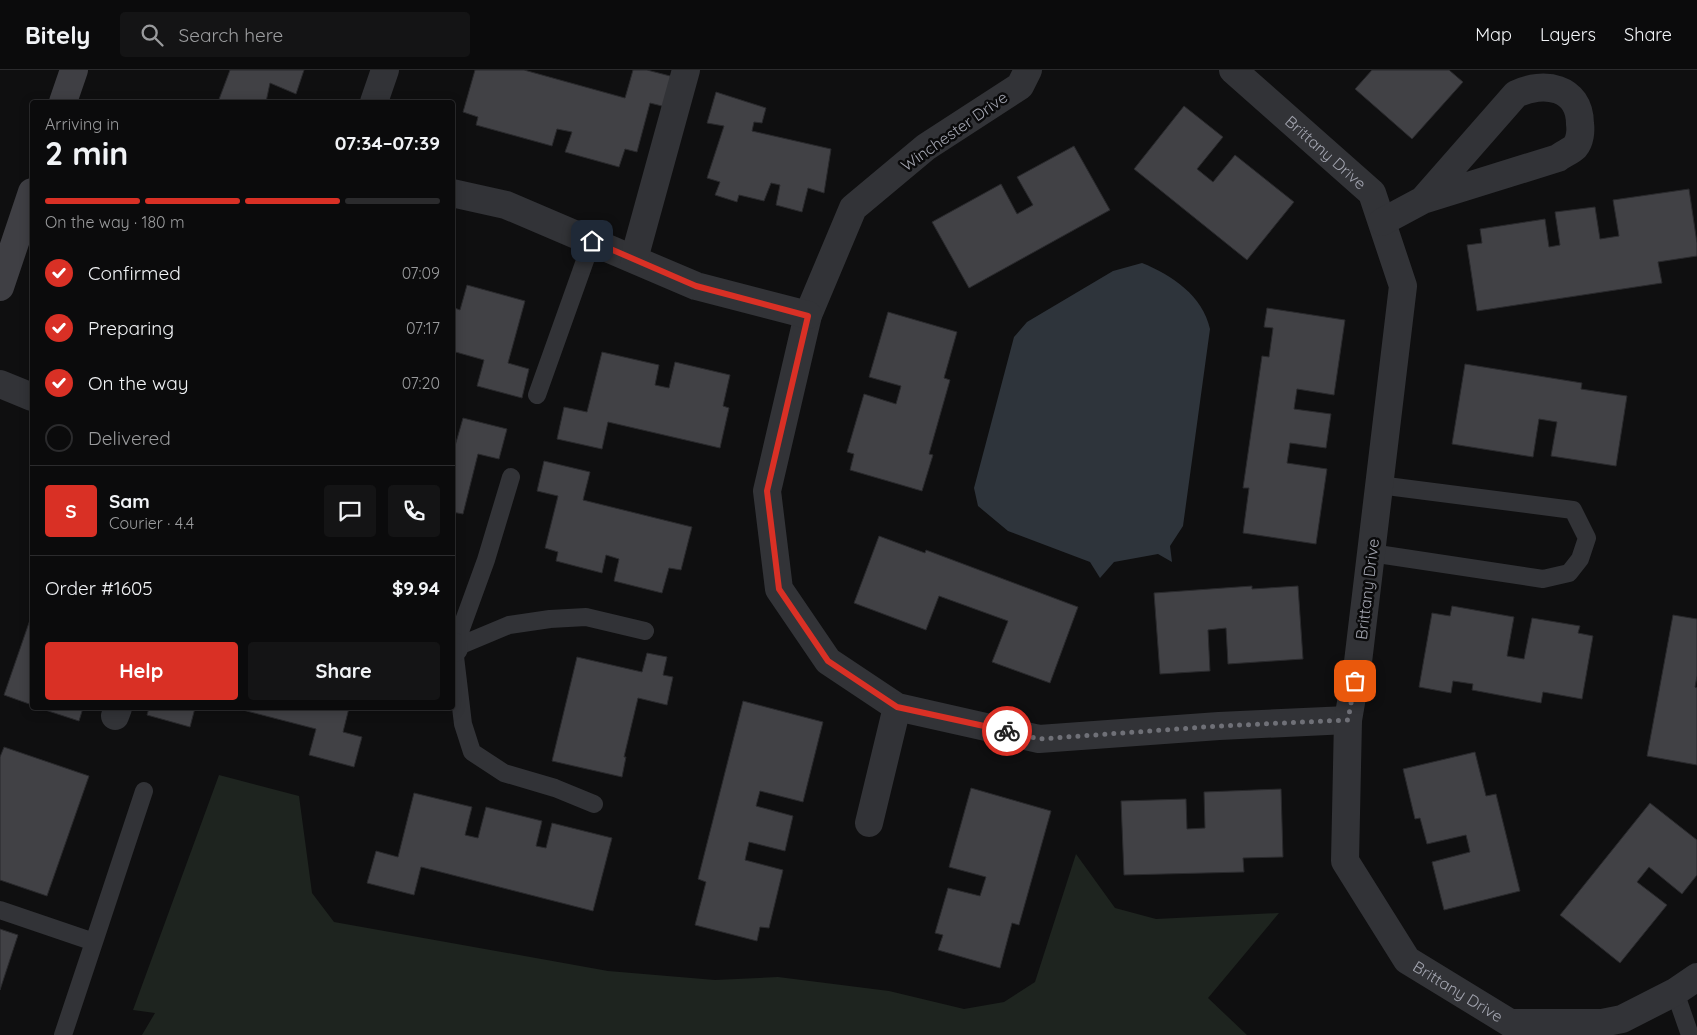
<!DOCTYPE html>
<meta charset="utf-8">
<style>
:root{--surface:#0b0b0c;--page:#141415;--text:#f1f3f6;--muted:#9a9b9d;--line:#2b2b2d;--accent:#d93025}
body{margin:0;font-family:Quicksand,sans-serif;background:var(--page);color:var(--text);height:100vh;display:flex;flex-direction:column;font-size:19px;white-space:nowrap}
*{box-sizing:border-box;margin:0}
p{font-size:16px;color:var(--muted)}
.icon{flex:none;width:28px;height:28px;fill:none;stroke:currentColor;stroke-width:2;stroke-linecap:round;stroke-linejoin:round}
.map{position:relative;flex:1;overflow:hidden}
.drawer{position:absolute;left:30px;top:30px;width:425px;height:610px;display:flex;flex-direction:column;background:var(--surface);border-radius:5px;box-shadow:0 2px 12px #0003,0 0 0 1px var(--line)}
.drawer>*{flex:none}
.pin{position:absolute;display:grid;place-items:center;width:42px;height:42px;color:#fff;margin:-21px;border-radius:10px;box-shadow:0 2px 8px #0006}
.courier{position:absolute;display:grid;place-items:center;width:50px;height:50px;margin:-25px;border:4px solid #d93025;border-radius:50%;background:#fff;color:#222;box-shadow:0 1px 6px #0007}
.headline em{font-style:normal;font-weight:700}
.headline div{display:flex;flex-direction:column-reverse}
.headline{display:flex;align-items:center;justify-content:space-between;height:85px;padding:0 15px}
h1{font-size:32px;font-weight:700;line-height:38px}
.bar{display:grid;grid-template-columns:repeat(4,1fr);gap:8px 5px;align-content:center;height:60px;padding:0 15px}
.bar i{height:6px;border-radius:4px;background:var(--line)}
.bar .on{background:var(--accent)}
.bar p{grid-column:span 4}
.line{display:flex;align-items:center;gap:12px;padding:0 15px;border-top:1px solid var(--line)}
.line div{flex:1}
.round{display:grid;place-items:center;flex:none;width:52px;height:52px;border-radius:5px;background:var(--page)}
ol{padding:0 15px;list-style:none}
li{display:flex;align-items:center;gap:15px;height:55px}
li p{margin-inline-start:auto}
li .icon{padding:5px;border-radius:50%;background:var(--accent);color:#fff;stroke-width:4}
li:last-child{color:var(--muted)}
li i{width:28px;height:28px;border:2px solid var(--line);border-radius:50%}
.cta{display:flex;gap:10px;margin-top:auto;padding:10px 15px}
.cta a{flex:1;height:58px;border-radius:5px;background:var(--accent);color:#fff;font-size:20px;font-weight:700;line-height:58px;text-align:center}
.cta a+a{background:var(--page);color:var(--text)}
header{display:flex;align-items:center;gap:30px;box-sizing:border-box;height:70px;padding:0 25px;background:var(--surface);border-bottom:1px solid var(--line)}
header strong{font-size:24px}
nav{display:flex;gap:28px;margin-inline-start:auto;font-size:18px}
.search{width:350px;height:45px;background:var(--page);display:flex;align-items:center;gap:12px;box-sizing:border-box;padding:0 18px;border-radius:5px;color:var(--muted);font-size:19px}
.map>svg:first-child{display:block}
</style>
<header>
<strong>Bitely</strong>
<div class="search"><svg class="icon" aria-label="search" viewBox="0 0 24 24"><circle cx="10" cy="10" r="6"/><path d="M15 15l6 6"/></svg>Search here</div>
<nav><a>Map</a><a>Layers</a><a>Share</a></nav>
</header>
<div class="map">
<svg width="1697" height="965" viewBox="0 0 1697 965">
<rect width="100%" height="100%" fill="#0f0f10"/>
<path fill="#1e241f" d="M219,705L299,726L312,823L334,852L608,901L715,910L778,907L889,921L964,939L1004,932L1035,912L1076,784L1115,838L1156,849L1279,843L1208,928L1247,965H142L155,943L133,940Z"/>
<path fill="#2e343b" d="M1142,193C1172,205 1203,226 1210,259L1183,456L1170,476L1172,492L1158,484L1114,492L1100,508L1090,492L1008,461L978,436L974,418L1014,267L1027,252L1113,201Z"/>
<path fill="#414145" stroke="#29292c" d="M230,0H304L296,24L270,13L266,32H267H218Z
M475,0H524L625,28L633,0H647L678,8L670,38L650,33L637,82L625,79L619,97L565,82L572,62L557,59L552,76L476,55L478,47L463,42Z
M1372,0H1449L1463,12L1412,69L1355,19Z
M716,22L766,38L762,53L754,52L752,61L831,79L824,123L808,118L802,142L776,135L780,115L771,113L764,131L739,125L737,132L715,125L720,112L707,108L724,56L707,53Z
M1184,36L1223,67L1197,99L1213,112L1235,85L1294,132L1247,190L1134,99Z
M1074,76L1110,140L969,218L932,152L1001,114L1017,144L1033,135L1017,107Z
M1689,119L1697,173V186L1658,192L1662,213L1477,241L1467,175L1482,173L1480,159L1545,149L1549,177L1560,175L1555,142L1595,137L1600,169L1619,166L1613,130Z
M467,215L525,231L508,293L529,299L522,328L477,316L484,290L452,281V237L460,240Z
M1267,238L1345,250L1334,325L1297,319L1294,339L1331,344L1326,378L1290,373L1287,393L1327,399L1316,474L1243,463L1249,418H1243L1262,286L1269,287L1273,258L1264,257Z
M888,242L957,262L944,308L950,310L929,384L933,385L922,421L850,400L854,384L847,382L864,324L896,334L901,316L869,307Z
M602,282L659,295L655,315L669,318L675,292L730,305L723,336L729,338L720,378L608,352L602,379L557,369L564,337L587,342Z
M1465,294L1582,313L1581,319L1627,326L1616,396L1551,386L1557,352L1539,349L1533,387L1452,374Z
M463,348L507,359L499,389L478,384L463,444L452,442V375L455,376Z
M544,391L590,402L583,430L692,457L681,500L669,498L662,523L614,511L619,489L606,485L602,503L556,491L558,482L545,478L558,426L537,421Z
M879,466L925,483L926,480L1078,537L1050,613L992,592L1008,551L939,526L926,560L854,533Z
M1252,516V519L1298,516L1303,589L1228,594L1226,558L1208,560L1210,601L1160,604L1154,523Z
M1452,536L1514,547L1507,586L1524,589L1532,548L1580,556L1578,563L1593,566L1582,629L1543,622L1541,633L1472,620L1473,614L1453,611L1451,623L1419,617L1432,543L1450,546Z
M32,544V635L4,625Z
M1673,545L1697,549V606L1695,617L1697,618V695L1647,686Z
M647,583L667,587L663,605L673,607L667,635L638,628L624,687H626L622,707L552,691L577,587L642,602Z
M743,631L823,652L803,732L760,721L756,736L793,746L785,781L749,772L745,790L783,800L769,858L760,857L757,871L695,855L706,812L698,809Z
M39,638H83L79,651Z
M149,638H195L190,657L147,645Z
M235,638H349L343,662L362,667L354,697L309,685L316,659Z
M4,677L89,706L47,826L0,810V687Z
M1475,682L1486,726L1496,724L1520,821L1444,840L1432,792L1470,782L1466,765L1427,774L1420,748L1415,749L1403,699Z
M971,718L1051,741L1019,855L1012,853L1000,898L938,880L943,865L935,863L948,818L980,826L986,807L949,797Z
M1281,719L1283,787L1243,788L1244,802L1124,805L1121,731L1186,729L1187,759L1205,758L1204,722Z
M414,723L472,737L465,765L478,768L486,737L542,751L536,776L546,778L552,753L612,768L593,841L421,797L414,825L367,813L376,781L398,787Z
M1650,733L1697,770V805L1682,824L1649,797L1637,812L1667,835L1620,893L1560,845Z
M0,859L18,865L0,920Z"/>
<g fill="none" stroke-linecap="round" stroke-linejoin="round">
<path stroke="#323337" stroke-width="18" d="M537,325L592,171
M511,407L486,490L454,578L463,654L472,682L504,703L555,718L594,734
M1371,483L1543,509L1569,503L1580,489L1587,468L1573,440L1379,415
M454,578L509,555L550,549L586,547L645,561
M0,840L94,872L63,965
M94,872L144,721
M1675,922L1690,965"/>
<g stroke="#323337" stroke-width="28">
<path d="M1028,0L1020,16L926,77L853,138L808,245L767,421L779,519L828,591L897,637L1039,669L1219,656L1348,650"/>
<path id="s1" d="M1233,0L1372,123L1403,216L1358,592L1348,650L1345,791L1407,890L1510,953H1602L1622,949L1675,922L1697,907"/>
<path d="M374,32L385,0"/>
<path d="M452,123L506,135L696,216L808,245"/>
<path d="M1382,152L1423,130L1558,88C1563,84 1571,81 1575,77C1580,71 1581,61 1580,54C1580,16 1543,11 1516,24L1423,130"/>
<path d="M634,189L686,0"/>
<path d="M0,314L32,327"/>
<path d="M452,576L454,578"/>
<path d="M115,646L118,638"/>
<path d="M869,753L897,637"/>
</g>
<path stroke="#3f3f44" stroke-width="28" d="M63,32L74,0
M0,217L32,122"/>
</g>
<g fill="none" stroke-linecap="round" stroke-linejoin="round">
<path stroke="#6f7077" stroke-width="5" stroke-dasharray="0 9" d="M1007,661L1039,669L1219,656L1348,650L1355,611"/>
<path stroke="#d93025" stroke-width="6" d="M592,171L696,216L808,246L767,421L779,519L828,591L897,637L1007,661"/>
</g>
<g text-anchor="middle" dominant-baseline="central" stroke-width="5" stroke-linejoin="round" paint-order="stroke">
<g font-size="16" fill="#a2a4af" stroke="#0a0a0b">
<text transform="translate(954 61) rotate(-35)">Winchester Drive</text>
<text stroke="none"><textPath href="#s1" startOffset="124">Brittany Drive</textPath></text>
<text transform="translate(1367 519) rotate(-83)">Brittany Drive</text>
<text stroke="none"><textPath href="#s1" startOffset="1039">Brittany Drive</textPath></text>
</g>
</g>
</svg>
<div class="pin" style="left:1355px;top:611px;background:#ea580c"><svg class="icon" aria-label="bag" viewBox="0 0 24 24"><path d="M5 8h14l-1 12H6zM9 8a3 3 0 0 1 6 0"/></svg></div>
<div class="pin" style="left:592px;top:171px;background:#1f2937"><svg class="icon" aria-label="home" viewBox="0 0 24 24"><path d="M3 11l9-7 9 7M6 9v11h12V9"/></svg></div>
<div class="courier" style="left:1007px;top:661px"><svg class="icon" aria-label="bike" viewBox="0 0 24 24"><circle cx="6" cy="16" r="4"/><circle cx="18" cy="16" r="4"/><path d="M6 16l4-8h5l3 8M10 8l3 8H6M13 5h3"/></svg></div>
<section class="drawer">
<div class="headline"><div><h1>2 min</h1><p>Arriving in</p></div><em>07:34–07:39</em></div>
<div class="bar"><i class="on"></i><i class="on"></i><i class="on"></i><i></i><p>On the way · 180 m</p></div>
<ol>
<li><svg class="icon" aria-label="check" viewBox="0 0 24 24"><path d="M5 12l5 5 9-10"/></svg>Confirmed<p>07:09</p></li>
<li><svg class="icon" aria-label="check" viewBox="0 0 24 24"><path d="M5 12l5 5 9-10"/></svg>Preparing<p>07:17</p></li>
<li><svg class="icon" aria-label="check" viewBox="0 0 24 24"><path d="M5 12l5 5 9-10"/></svg>On the way<p>07:20</p></li>
<li><i></i>Delivered</li>
</ol>
<div class="line" style="height:90px"><b class="round" style="background:var(--accent);color:#fff">S</b><div><b>Sam</b><p>Courier · 4.4</p></div><a class="round"><svg class="icon" aria-label="chat" viewBox="0 0 24 24"><path d="M4 5h16v11H9l-5 4z"/></svg></a><a class="round"><svg class="icon" aria-label="phone" viewBox="0 0 24 24"><path d="M5 4h4l2 5-3 2q2 4 5 5l2-3 5 2v4C11 20 4 13 5 4z"/></svg></a></div>
<div class="line" style="height:65px"><div>Order #1605</div><b>$9.94</b></div>
<div class="cta"><a>Help</a><a>Share</a></div>
</section>
</div>
